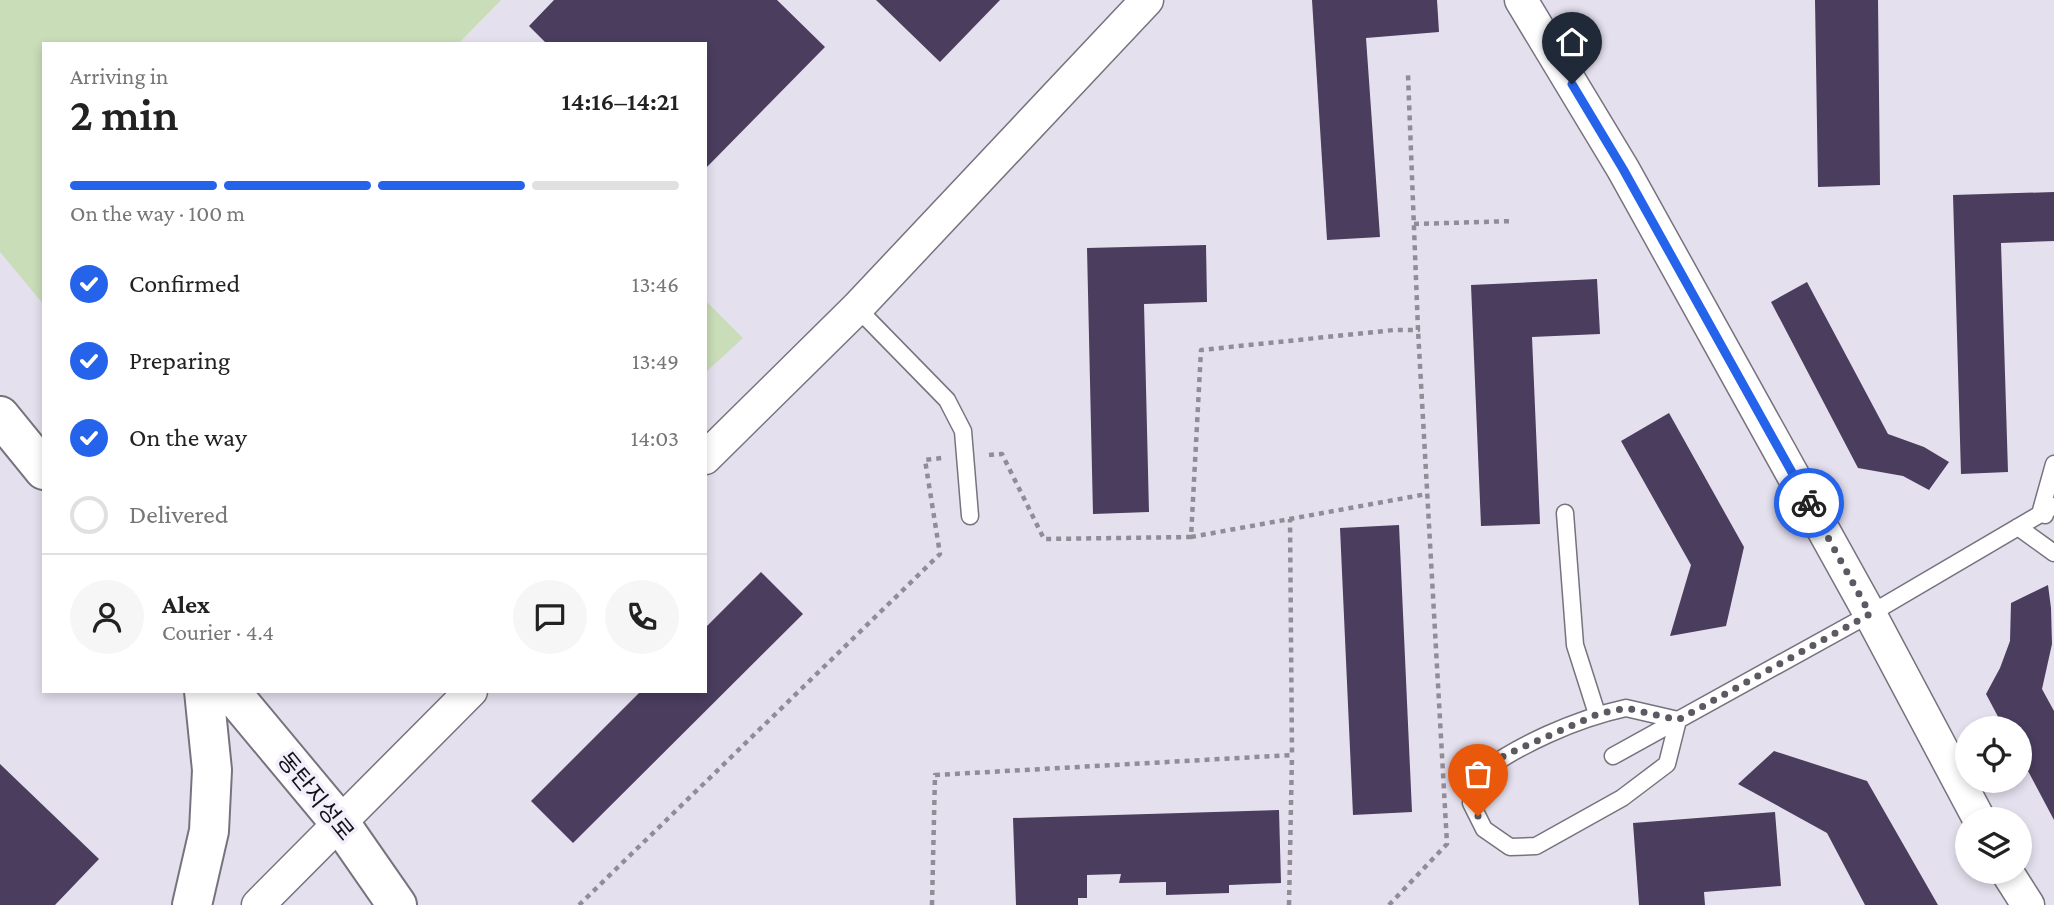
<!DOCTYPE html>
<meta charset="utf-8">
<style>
:root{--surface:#fff;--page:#f6f6f6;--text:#222;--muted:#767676;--line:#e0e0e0;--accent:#2563eb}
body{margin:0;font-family:"Crimson Pro","Noto Sans KR",serif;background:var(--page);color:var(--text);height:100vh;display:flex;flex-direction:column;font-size:26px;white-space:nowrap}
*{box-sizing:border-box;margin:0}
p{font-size:23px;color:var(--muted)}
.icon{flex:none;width:38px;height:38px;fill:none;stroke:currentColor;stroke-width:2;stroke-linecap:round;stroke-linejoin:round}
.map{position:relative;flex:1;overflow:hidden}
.drawer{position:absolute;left:42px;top:42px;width:665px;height:651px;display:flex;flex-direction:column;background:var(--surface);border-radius:0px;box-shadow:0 4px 10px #0003}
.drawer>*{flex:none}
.fabs{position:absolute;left:1955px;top:716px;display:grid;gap:14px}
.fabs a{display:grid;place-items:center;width:77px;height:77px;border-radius:50%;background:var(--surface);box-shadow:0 4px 10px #0003;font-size:35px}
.pin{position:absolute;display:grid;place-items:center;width:60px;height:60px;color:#fff;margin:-72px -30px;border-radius:50% 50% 50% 0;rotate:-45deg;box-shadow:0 0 7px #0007}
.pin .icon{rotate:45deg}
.courier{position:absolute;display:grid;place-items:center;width:70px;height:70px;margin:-35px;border:5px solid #2563eb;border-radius:50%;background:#fff;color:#222;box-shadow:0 2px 9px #0007}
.headline em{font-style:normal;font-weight:600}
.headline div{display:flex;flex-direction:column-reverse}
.headline{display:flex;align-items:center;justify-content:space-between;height:119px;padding:0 28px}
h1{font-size:46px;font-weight:600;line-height:52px}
.bar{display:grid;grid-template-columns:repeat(4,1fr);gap:10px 7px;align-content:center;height:84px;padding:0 28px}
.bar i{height:9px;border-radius:5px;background:var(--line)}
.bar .selected{background:var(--accent)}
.bar p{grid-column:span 4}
.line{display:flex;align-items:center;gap:18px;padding:0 28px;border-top:2px solid var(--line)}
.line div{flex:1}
.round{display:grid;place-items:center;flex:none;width:74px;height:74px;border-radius:37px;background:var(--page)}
ol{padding:0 28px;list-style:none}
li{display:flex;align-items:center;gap:21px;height:77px}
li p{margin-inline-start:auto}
li .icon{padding:7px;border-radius:50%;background:var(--accent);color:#fff;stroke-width:4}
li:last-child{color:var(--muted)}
li i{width:38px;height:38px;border:4px solid var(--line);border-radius:50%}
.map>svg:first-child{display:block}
</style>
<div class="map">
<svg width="2054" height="905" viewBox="0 0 2054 905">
<rect width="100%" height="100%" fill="#e5e0ee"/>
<path fill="#c9ddb8" d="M0,0H501L458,44H44V305L0,252Z
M705,300L743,338L705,373Z"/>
<path fill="#4a3d5e" d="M554,0H777L825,47L705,169V44H547L529,26Z
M876,0H1000L940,62Z
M1312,0H1437L1439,32L1366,38L1380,237L1327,240Z
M1815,0H1878L1880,185L1818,187Z
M2054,192V241L2001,243L2008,472L1961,474L1953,195Z
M1206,245L1207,302L1144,304L1149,512L1093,514L1087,248Z
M1597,279L1600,334L1532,337L1540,524L1481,526L1471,285Z
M1807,282L1888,434L1924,447L1949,462L1929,490L1903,476L1858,468L1771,302Z
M1669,413L1744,547L1726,626L1670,636L1691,565L1621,441Z
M1399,525L1412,812L1353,815L1340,528Z
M761,572L803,614L573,843L531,801L641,691H705V628Z
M2048,585L2051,608L2052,644L2042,689L2054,711V820L2020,756V728H2004L1986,694L2000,668L2010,641L2011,603Z
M1774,751L1867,781L1938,905H1865L1827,833L1738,784Z
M0,764L99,859L55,905H0Z
M1279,810L1281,883L1229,885V893L1166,895V882L1119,883L1121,874L1087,875V898H1078V905H1016L1013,818Z
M1775,812L1781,886L1704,892L1705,905H1639L1633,823Z"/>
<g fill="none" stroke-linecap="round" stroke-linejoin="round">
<defs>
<path id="service" d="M857,308L947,400L963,431L970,516
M1565,513L1575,645L1597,714
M2045,515L2040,514L2054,464
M2018,527L2054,553
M1626,708L1678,720L1667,764L1622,798L1536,846L1510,847L1484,829L1471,803L1476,776C1518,745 1575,719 1626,708Z
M1613,756L1870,614L2054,506"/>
<path id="minor" d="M1521,0L1623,169L1870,614L1979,819
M705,458L857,308L1147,0
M2007,872L2028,905
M258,905L471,691"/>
<path id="tertiary" d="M0,416L44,470
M230,691L340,823L397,905
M192,905L209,831L212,770L204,691"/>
</defs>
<use href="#service" stroke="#77737e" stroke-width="19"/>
<use href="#minor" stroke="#77737e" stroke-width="35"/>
<use href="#tertiary" stroke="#77737e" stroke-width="42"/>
<path stroke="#918d97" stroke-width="4.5" stroke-dasharray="5 5" stroke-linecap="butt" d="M1414,224L1514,221
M989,455L1002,454L1044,539L1191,537L1201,350L1394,330H1418L1408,75
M1191,537L1427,494
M579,905L940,554L925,460L942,458
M932,905L935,775L1292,755L1290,519
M1289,905L1292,755
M1389,905L1447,844L1418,330"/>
<use href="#service" stroke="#fff" stroke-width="16"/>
<use href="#minor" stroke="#fff" stroke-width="32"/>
<use href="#tertiary" stroke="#fff" stroke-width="38"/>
</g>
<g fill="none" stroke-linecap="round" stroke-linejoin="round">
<path stroke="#5c5962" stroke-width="7" stroke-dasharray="0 12.6" d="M1478,816L1471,803L1476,776L1505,755L1598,714L1626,708L1678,720L1870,614L1809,503"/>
<path stroke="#2563eb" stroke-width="9" d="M1572,84L1623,169L1809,503"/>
</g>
<g text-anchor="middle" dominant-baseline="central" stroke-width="7" stroke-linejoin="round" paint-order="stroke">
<g font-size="23" fill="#131116" stroke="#f2eefb">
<text transform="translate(316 796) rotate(51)">동탄지성로</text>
</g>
</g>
</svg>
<div class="fabs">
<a><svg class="icon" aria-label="locate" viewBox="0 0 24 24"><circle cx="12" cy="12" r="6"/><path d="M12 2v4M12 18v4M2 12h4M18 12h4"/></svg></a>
<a><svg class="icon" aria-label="layers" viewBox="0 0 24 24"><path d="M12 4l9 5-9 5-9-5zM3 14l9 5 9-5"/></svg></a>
</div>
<div class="pin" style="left:1478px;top:816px;background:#ea580c"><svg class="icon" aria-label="bag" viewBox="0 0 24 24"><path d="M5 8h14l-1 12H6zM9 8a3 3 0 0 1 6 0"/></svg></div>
<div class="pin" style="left:1572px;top:84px;background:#1f2937"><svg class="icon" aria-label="home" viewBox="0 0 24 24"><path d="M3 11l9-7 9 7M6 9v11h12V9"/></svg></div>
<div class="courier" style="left:1809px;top:503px"><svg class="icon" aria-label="bike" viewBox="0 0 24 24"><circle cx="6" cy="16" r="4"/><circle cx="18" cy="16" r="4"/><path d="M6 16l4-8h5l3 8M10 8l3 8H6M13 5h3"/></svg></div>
<section class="drawer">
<div class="headline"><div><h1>2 min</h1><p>Arriving in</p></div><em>14:16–14:21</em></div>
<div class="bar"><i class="selected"></i><i class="selected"></i><i class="selected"></i><i></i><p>On the way · 100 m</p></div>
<ol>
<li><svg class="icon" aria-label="check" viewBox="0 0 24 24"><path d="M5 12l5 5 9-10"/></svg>Confirmed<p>13:46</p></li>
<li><svg class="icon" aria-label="check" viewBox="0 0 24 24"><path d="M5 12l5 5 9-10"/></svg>Preparing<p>13:49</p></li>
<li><svg class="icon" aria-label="check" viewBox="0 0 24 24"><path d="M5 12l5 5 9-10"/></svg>On the way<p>14:03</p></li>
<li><i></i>Delivered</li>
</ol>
<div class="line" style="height:126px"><a class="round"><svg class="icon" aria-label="person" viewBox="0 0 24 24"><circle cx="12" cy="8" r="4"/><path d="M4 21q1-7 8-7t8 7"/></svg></a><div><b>Alex</b><p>Courier · 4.4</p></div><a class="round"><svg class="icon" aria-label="chat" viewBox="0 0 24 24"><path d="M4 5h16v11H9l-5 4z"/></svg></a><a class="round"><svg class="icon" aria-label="phone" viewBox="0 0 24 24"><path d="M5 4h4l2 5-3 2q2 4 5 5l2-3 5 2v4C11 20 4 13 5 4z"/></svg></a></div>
</section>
</div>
